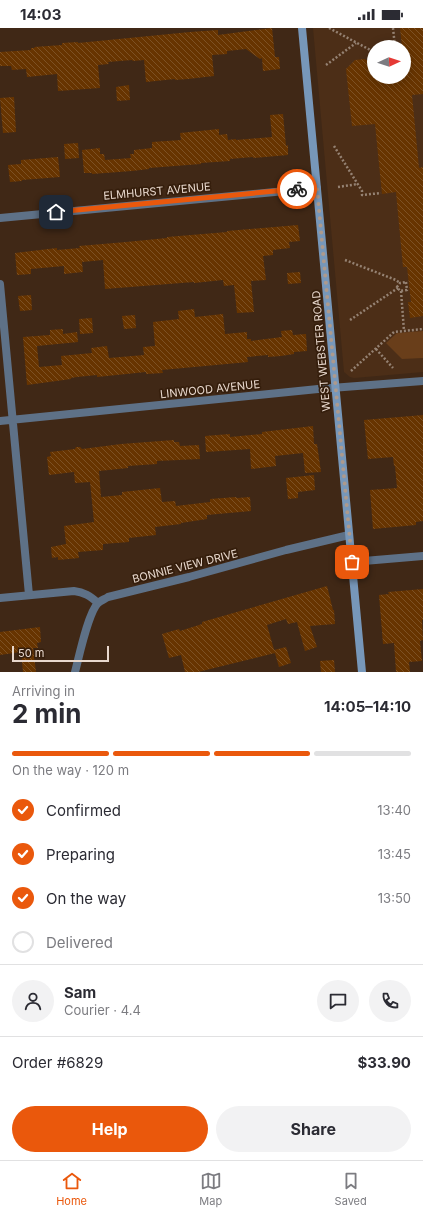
<!DOCTYPE html>
<meta charset="utf-8">
<style>
:root{--surface:#fff;--page:#f2f2f3;--text:#2b2b33;--muted:#7c7c81;--line:#e1e1e2;--accent:#ea580c}
body{margin:0;font-family:Inter,sans-serif;background:var(--page);color:var(--text);height:100vh;display:flex;flex-direction:column;font-size:15px;white-space:nowrap}
*{box-sizing:border-box;margin:0}
p{font-size:13px;color:var(--muted)}
.icon{flex:none;width:22px;height:22px;fill:none;stroke:currentColor;stroke-width:2;stroke-linecap:round;stroke-linejoin:round}
.map{position:relative;height:644px;overflow:hidden}
.side{display:flex;flex-direction:column;background:var(--surface);flex:1}
.side>*{flex:none}
.needle{width:26px;rotate:87deg}
.fabs{position:absolute;left:367px;top:12px;display:grid;gap:8px}
.fabs a{display:grid;place-items:center;width:44px;height:44px;border-radius:50%;background:var(--surface);box-shadow:0 2px 10px #0003;font-size:20px}
.scale{position:absolute;left:12px;bottom:10px;width:97px;box-sizing:border-box;padding-left:4px;border:2px solid #e8d8cd;border-top:0;font-size:11px;line-height:14px;white-space:nowrap;color:#e8d8cd;-webkit-text-stroke:3px #351e0c;paint-order:stroke}
.pin{position:absolute;display:grid;place-items:center;width:34px;height:34px;color:#fff;margin:-17px;border-radius:8px;box-shadow:0 2px 6px #0006}
.courier{position:absolute;display:grid;place-items:center;width:40px;height:40px;margin:-20px;border:3px solid #ea580c;border-radius:50%;background:#fff;color:#222;box-shadow:0 1px 5px #0007}
.headline em{font-style:normal;font-weight:700}
.headline div{display:flex;flex-direction:column-reverse}
.headline{display:flex;align-items:center;justify-content:space-between;height:68px;padding:0 12px}
h1{font-size:26px;font-weight:700;line-height:30px}
.bar{display:grid;grid-template-columns:repeat(4,1fr);gap:6px 4px;align-content:center;height:48px;padding:0 12px}
.bar i{height:5px;border-radius:3px;background:var(--line)}
.bar .current{background:var(--accent)}
.bar p{grid-column:span 4}
.line{display:flex;align-items:center;gap:10px;padding:0 12px;border-top:1px solid var(--line)}
.line div{flex:1}
.round{display:grid;place-items:center;flex:none;width:42px;height:42px;border-radius:21px;background:var(--page)}
ol{padding:0 12px;list-style:none}
li{display:flex;align-items:center;gap:12px;height:44px}
li p{margin-inline-start:auto}
li .icon{padding:4px;border-radius:50%;background:var(--accent);color:#fff;stroke-width:4}
li:last-child{color:var(--muted)}
li i{width:22px;height:22px;border:2px solid var(--line);border-radius:50%}
.primary-button{display:flex;gap:8px;margin-top:auto;padding:8px 12px}
.primary-button a{flex:1;height:46px;border-radius:24px;background:var(--accent);color:#fff;font-size:16px;font-weight:700;line-height:46px;text-align:center}
.primary-button a+a{background:var(--page);color:var(--text)}
.status{display:flex;justify-content:space-between;align-items:center;height:28px;padding:0 20px;background:var(--surface);direction:ltr}
.status svg{height:11px;fill:currentColor}
.menu{display:flex;justify-content:space-around;align-items:center;height:56px;border-top:1px solid var(--line);background:var(--surface);font-size:11px;color:var(--muted)}
.menu a{display:grid;justify-items:center;gap:2px}
.menu .current{color:var(--accent)}
.map>svg:first-child{display:block}
</style>
<div class="status"><b>14:03</b><svg viewBox="0 0 49 12"><path d="M0 12V9h3v3zM5 12V6h3v6zM10 12V3h3v9zM15 12V0h3v12zM26 1h20v11H26zM47 4h2v5h-2z"/></svg></div>
<div class="map">
<svg width="423" height="644" viewBox="0 0 423 644">
<defs>
<pattern id="building-back-hatch" width="6" height="6" patternUnits="userSpaceOnUse"><rect width="6" height="6" fill="#673400"/><path d="M-1 5l2 2M0 0l6 6M5-1l2 2" fill="none" stroke="#7d5124"/></pattern>
</defs>
<rect width="100%" height="100%" fill="#402816"/>
<path fill="#4c2e17" fill-rule="evenodd" d="M313,0H423V344L354,350L350,349L344,344ZM374,19H404V49H374Z"/>
<path fill="#693e1a" d="M423,303V330L402,331L386,315L397,305Z"/>
<path fill="url(#building-back-hatch)" d="M272,0L275,29H279L280,41L263,43L262,30L260,31L246,21L227,23V26L212,27L214,48L188,51L175,52V51L146,54L144,32L133,33L132,32L108,34L109,36L98,37L100,60L58,63L57,46L27,49L26,41L12,42L11,38H0V24L31,22V20H35L34,19L62,17V15L78,14V15L190,4L218,2V7Z
M400,0H423V66L412,67L419,140L423,139V288L410,290L408,274H411L407,239H403L396,164L382,166L375,96L352,98L346,41L355,32L365,31L366,32H374V49H404V19H402Z
M129,57L130,72L117,73L116,59Z
M14,69L16,104L3,105L0,70Z
M283,86L286,118L288,117V127L253,130V129L230,131V133L201,135V136L149,140V141L132,143L92,146V145H84L82,122L100,120V126H104L105,132L131,130L130,126H134V122L152,120V114L181,112L180,105L219,101V107L227,106L228,112L236,111V112L272,109L270,87Z
M78,115L79,130L65,131L64,116Z
M58,129L60,149L22,152V153L10,154L8,137L21,136V132Z
M298,197L300,213L289,214L290,220L273,222V227L263,228L266,252L251,253L254,284L237,285L234,257L224,258L223,252L194,255V254L105,261L103,232L82,234L83,244L64,246V238L31,241V246L17,247L15,225L57,220V222L80,220L79,218L126,214L167,210V209L227,204V203Z
M300,244L301,255L288,256L287,245Z
M31,267L32,282L20,283L18,268Z
M194,281L195,289L223,286L225,306L247,304V311H251V313L282,309L281,303L292,302L293,307L306,306L307,323L294,324V326L281,328L268,329V327L247,329L248,334L162,342L163,345L146,346V344L97,349V347L77,349L71,350V351L27,357L23,309L50,307V302L63,301V306L77,304L78,314L37,318L39,339L62,337L61,328L92,325L91,320L107,318L109,330L144,327L143,319L155,318L153,294L179,291L178,283Z
M135,287L136,300L124,301L122,288Z
M92,290L93,305L80,306L79,291Z
M423,387V493L416,494V497L373,501L370,462L397,460L395,438H394L393,429L368,431L364,392Z
M313,398L314,416H317L321,444L305,445L303,425L275,428L276,438L251,441L250,421L206,424L205,408L230,406V409L262,406V404Z
M174,412V414H179L180,418L199,417L200,431L157,433V436L128,438V440L99,443L101,469L122,467V464L160,460L162,474L175,473L176,478L210,474V471L236,469L237,470L250,469L251,483L207,487V491L181,495V496L155,499L156,507L129,510V514L103,516V522L78,524L79,530L58,532V529L52,530L51,519L66,516L64,498L94,494L90,454L75,455L74,444L49,447L47,429L51,428L50,424L75,421L76,419H80L82,421L121,416Z
M314,447L315,462L298,464V470L288,471L286,450Z
M327,558L333,582H334L335,596L310,598L317,619L305,623L297,594L288,596L286,591L267,597L275,625L198,644H185L181,627L169,630L162,606L179,601L180,603L202,596V594Z
M423,561V592H422L423,612L420,613L422,633L409,634L410,644H396L394,615L383,616L379,567L389,566L388,564Z
M40,599L41,614L37,615L38,620H33L36,644H23L21,624L0,627V604Z
M286,619L291,635L279,639L274,622Z
M334,632L335,644H321L320,633Z"/>
<g fill="none" stroke-linecap="round" stroke-linejoin="round">
<path stroke="#958273" stroke-width="2.5" stroke-dasharray="2 2" stroke-linecap="butt" d="M329,0L374,24
M393,0L395,19
M326,37L356,15
M334,118L362,163V167L381,165
M338,159L358,156
M345,232L396,252L400,255
M406,254L407,262L400,263L397,259L400,255Z
M401,263L404,303
M350,292L398,260
M376,321L393,340
M351,343L394,304L423,301"/>
<path stroke="#5e7187" stroke-width="8" d="M0,190L317,160
M0,256L29,567
M0,393L318,361L423,353
M352,534L423,528
M0,570L74,563C84,564 90,568 98,575
M75,644C79,629 88,585 98,575C100,573 105,571 108,569L189,549L286,522L349,507"/>
<path stroke="#7797b9" stroke-width="8" d="M302,0L362,644"/>
</g>
<g fill="none" stroke-linecap="round" stroke-linejoin="round">
<path stroke="#ad9a8d" stroke-width="4" stroke-dasharray="0 7.2" d="M297,161L317,160L352,534"/>
<path stroke="#ea580c" stroke-width="5" d="M56,184L297,161"/>
</g>
<g text-anchor="middle" dominant-baseline="central" stroke-width="3.5" stroke-linejoin="round" paint-order="stroke">
<g font-size="11" fill="#e8d8cd" stroke="#351e0c">
<text transform="translate(157 163) rotate(-5)">ELMHURST AVENUE</text>
<text transform="translate(321 323) rotate(-95)">WEST WEBSTER ROAD</text>
<text transform="translate(210 361) rotate(-6)">LINWOOD AVENUE</text>
<text transform="translate(185 538) rotate(-14)">BONNIE VIEW DRIVE</text>
</g>
</g>
</svg>
<div class="fabs">
<a><svg class="needle" viewBox="-14 -14 28 28"><path d="M0-13l5 13h-10z" fill="#e53935"/><path d="M0 13l5-13h-10z" fill="#7c7c81"/></svg></a>
</div>
<div class="scale">50 m</div>
<div class="pin" style="left:352px;top:534px;background:#ea580c"><svg class="icon" aria-label="bag" viewBox="0 0 24 24"><path d="M5 8h14l-1 12H6zM9 8a3 3 0 0 1 6 0"/></svg></div>
<div class="pin" style="left:56px;top:184px;background:#1f2937"><svg class="icon" aria-label="home" viewBox="0 0 24 24"><path d="M3 11l9-7 9 7M6 9v11h12V9"/></svg></div>
<div class="courier" style="left:297px;top:161px"><svg class="icon" aria-label="bike" viewBox="0 0 24 24"><circle cx="6" cy="16" r="4"/><circle cx="18" cy="16" r="4"/><path d="M6 16l4-8h5l3 8M10 8l3 8H6M13 5h3"/></svg></div>
</div>
<section class="side">
<div class="headline"><div><h1>2 min</h1><p>Arriving in</p></div><em>14:05–14:10</em></div>
<div class="bar"><i class="current"></i><i class="current"></i><i class="current"></i><i></i><p>On the way · 120 m</p></div>
<ol>
<li><svg class="icon" aria-label="check" viewBox="0 0 24 24"><path d="M5 12l5 5 9-10"/></svg>Confirmed<p>13:40</p></li>
<li><svg class="icon" aria-label="check" viewBox="0 0 24 24"><path d="M5 12l5 5 9-10"/></svg>Preparing<p>13:45</p></li>
<li><svg class="icon" aria-label="check" viewBox="0 0 24 24"><path d="M5 12l5 5 9-10"/></svg>On the way<p>13:50</p></li>
<li><i></i>Delivered</li>
</ol>
<div class="line" style="height:72px"><a class="round"><svg class="icon" aria-label="person" viewBox="0 0 24 24"><circle cx="12" cy="8" r="4"/><path d="M4 21q1-7 8-7t8 7"/></svg></a><div><b>Sam</b><p>Courier · 4.4</p></div><a class="round"><svg class="icon" aria-label="chat" viewBox="0 0 24 24"><path d="M4 5h16v11H9l-5 4z"/></svg></a><a class="round"><svg class="icon" aria-label="phone" viewBox="0 0 24 24"><path d="M5 4h4l2 5-3 2q2 4 5 5l2-3 5 2v4C11 20 4 13 5 4z"/></svg></a></div>
<div class="line" style="height:52px"><div>Order #6829</div><b>$33.90</b></div>
<div class="primary-button"><a>Help</a><a>Share</a></div>
</section>
<nav class="menu">
<a class="current"><svg class="icon" aria-label="home" viewBox="0 0 24 24"><path d="M3 11l9-7 9 7M6 9v11h12V9"/></svg>Home</a>
<a><svg class="icon" aria-label="map" viewBox="0 0 24 24"><path d="M3 6l6-2 6 2 6-2v14l-6 2-6-2-6 2zM9 4v14M15 6v14"/></svg>Map</a>
<a><svg class="icon" aria-label="saved" viewBox="0 0 24 24"><path d="M7 4h10v16l-5-4-5 4z"/></svg>Saved</a>
</nav>
